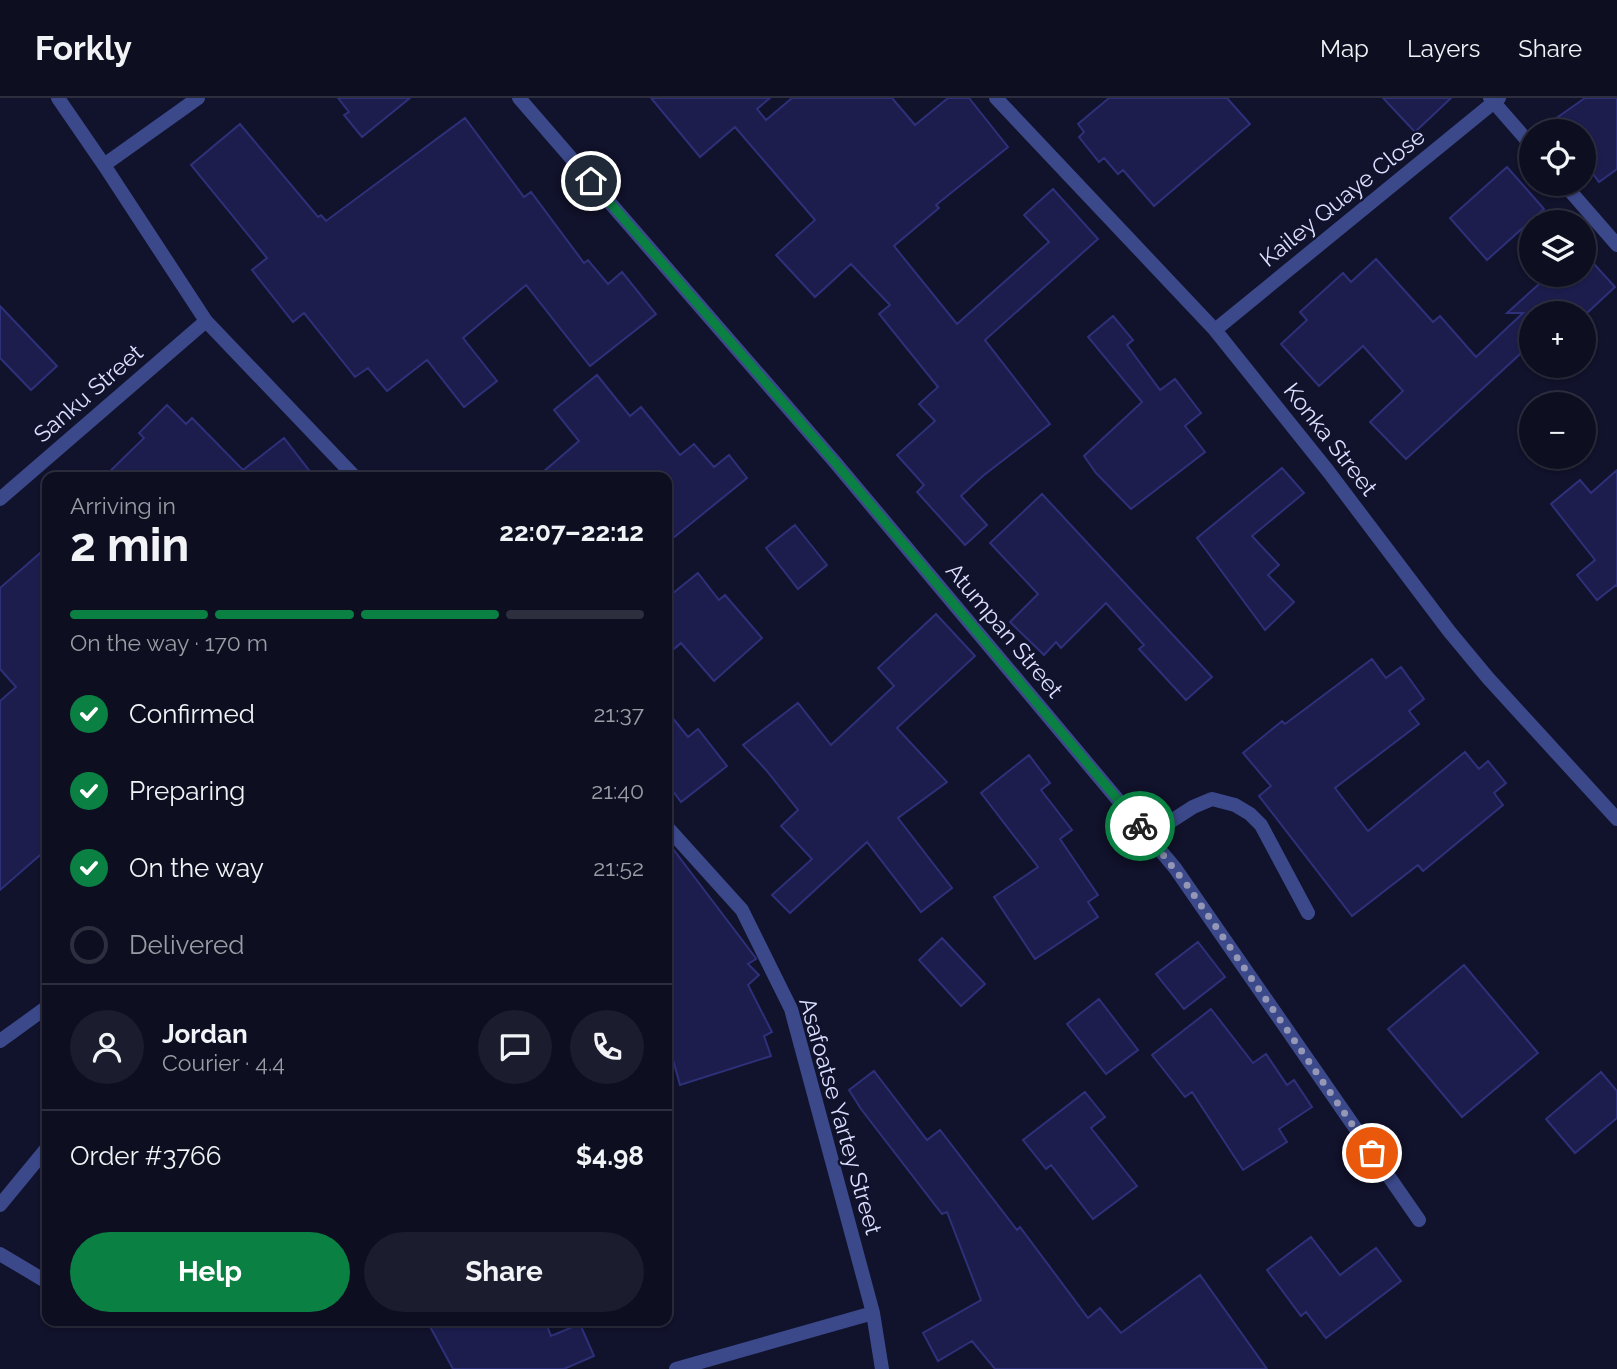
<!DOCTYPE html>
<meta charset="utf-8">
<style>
:root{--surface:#0d0e20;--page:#1b1c2d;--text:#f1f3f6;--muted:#9a9ca5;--line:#2d2e3e;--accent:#0b8043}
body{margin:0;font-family:Raleway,sans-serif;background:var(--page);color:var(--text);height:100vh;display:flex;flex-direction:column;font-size:26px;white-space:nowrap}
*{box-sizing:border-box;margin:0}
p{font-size:23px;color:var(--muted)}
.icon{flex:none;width:38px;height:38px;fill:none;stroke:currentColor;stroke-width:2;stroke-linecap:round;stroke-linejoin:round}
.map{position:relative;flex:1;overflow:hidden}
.drawer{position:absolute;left:42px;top:374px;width:630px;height:854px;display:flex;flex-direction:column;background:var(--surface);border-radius:14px;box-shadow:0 2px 5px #0004,0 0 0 2px var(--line)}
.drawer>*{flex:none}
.controls{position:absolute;left:1519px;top:21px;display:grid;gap:14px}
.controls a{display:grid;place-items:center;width:77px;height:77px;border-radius:50%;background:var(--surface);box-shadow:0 2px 5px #0004,0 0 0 2px var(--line);font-size:35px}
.pin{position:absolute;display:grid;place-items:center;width:60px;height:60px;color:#fff;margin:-30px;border:4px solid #fff;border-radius:50%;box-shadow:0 2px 7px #0007}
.courier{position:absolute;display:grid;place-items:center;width:70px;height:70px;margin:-35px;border:5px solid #0b8043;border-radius:50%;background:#fff;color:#222;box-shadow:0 2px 9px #0007}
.summary em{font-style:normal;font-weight:700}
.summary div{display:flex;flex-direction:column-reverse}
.summary{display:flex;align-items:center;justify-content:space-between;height:119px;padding:0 28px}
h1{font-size:46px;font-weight:700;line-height:52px}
.bar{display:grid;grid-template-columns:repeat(4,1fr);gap:10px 7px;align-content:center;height:84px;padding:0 28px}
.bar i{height:9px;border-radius:5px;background:var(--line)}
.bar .active{background:var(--accent)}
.bar p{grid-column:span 4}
.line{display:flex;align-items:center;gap:18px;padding:0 28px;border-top:2px solid var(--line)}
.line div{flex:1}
.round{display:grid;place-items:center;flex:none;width:74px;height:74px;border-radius:37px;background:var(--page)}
ol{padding:0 28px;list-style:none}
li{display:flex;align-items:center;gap:21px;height:77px}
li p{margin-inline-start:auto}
li .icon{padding:7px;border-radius:50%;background:var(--accent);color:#fff;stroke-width:4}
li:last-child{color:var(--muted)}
li i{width:38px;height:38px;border:4px solid var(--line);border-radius:50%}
.primary-button{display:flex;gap:14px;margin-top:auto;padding:14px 28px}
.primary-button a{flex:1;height:80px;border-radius:42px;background:var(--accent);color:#fff;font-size:28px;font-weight:700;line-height:80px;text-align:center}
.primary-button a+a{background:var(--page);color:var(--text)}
header{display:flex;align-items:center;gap:42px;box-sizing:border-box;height:98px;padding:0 35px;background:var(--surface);border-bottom:2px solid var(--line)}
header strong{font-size:33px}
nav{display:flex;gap:38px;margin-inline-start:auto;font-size:24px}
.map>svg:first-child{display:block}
</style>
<header>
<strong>Forkly</strong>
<nav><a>Map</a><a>Layers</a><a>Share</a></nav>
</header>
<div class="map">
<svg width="1617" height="1271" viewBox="0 0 1617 1271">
<rect width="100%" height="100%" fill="#11122b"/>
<path fill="#1c1d4d" stroke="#2e3079" stroke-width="2" d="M338,0H410L362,39L344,17L349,14Z
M651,0H770L757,11L766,22L792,0H892L915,27L948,0H969L1008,49L936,107L939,110L894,148L957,226L1049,144L1024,117L1053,91L1098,141L985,242L1050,326L984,377L961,398L987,427L965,447L917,394L924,387L897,357L935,323L919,306L938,289L879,216L890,207L851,166L815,199L776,157L815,122L735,29L700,59Z
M1109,0H1227L1250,26L1154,108L1123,72L1118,76L1104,60L1099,64L1079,39L1084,34L1078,26Z
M1383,0H1451L1415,34Z
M1585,0H1617V71L1599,84L1584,63V33H1538Z
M465,20L524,99L531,94L584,165L588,162L608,186L622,174L656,216L590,268L526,187L463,240L497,283L464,309L427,262L387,293L368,270L355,279L304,215L293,224L252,172L267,160L191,67L240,26L318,119L321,117L326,123Z
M1507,69L1544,111L1487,162L1450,120Z
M1584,155L1615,189L1587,215H1531V246L1406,361L1370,324L1403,293L1363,248L1319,288L1281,246L1307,222L1300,214L1343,175L1351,184L1376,161L1433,224L1440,218L1476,259L1523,215H1507L1549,177H1584Z
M0,208L57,268L31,292L0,260Z
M1113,218L1133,242L1127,247L1160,292L1175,281L1201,315L1185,328L1205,354L1131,411L1096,375L1084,358L1142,304L1088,239Z
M597,277L630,318L641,309L680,357L694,346L714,369L729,357L747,380L667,445V380H536L579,343L554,312Z
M167,307L186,326L192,320L243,372L284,340L315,380H103L144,340L139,335Z
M1282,370L1304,395L1252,438L1279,467L1268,477L1294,504L1265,532L1197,440Z
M1617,372V488L1616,487L1597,502L1577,477L1595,462L1551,406L1580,382L1591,395Z
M1042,396L1212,579L1186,602L1139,551L1144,547L1106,505L1061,550L1056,544L1044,557L1010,524L1038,496L990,445Z
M795,427L827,467L798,491L766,450Z
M47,449V751L0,792V603L16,589L0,571V490Z
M698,475L719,502L725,497L762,540L714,583L681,545L667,557V500Z
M936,516L975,558L897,630L947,684L898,720L952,790L921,814L867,744L790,815L772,797L812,761L781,728L798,712L766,672L743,647L798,605L831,647L894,588L878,570Z
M1372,561L1386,580L1401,569L1424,601L1409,613L1419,626L1335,690L1368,733L1465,654L1479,671L1488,663L1506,685L1494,695L1503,707L1423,773L1418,767L1352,818L1259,698L1271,688L1243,655L1282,623L1285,626Z
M667,613L688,639L698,631L727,668L681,704L667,685Z
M1029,657L1050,685L1041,692L1072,732L1060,741L1098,797L1088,804L1098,819L1035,861L994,799L1038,769L981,695Z
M667,743L755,859L756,861L748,866L759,877L748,887L772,934L764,938L771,958L680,987L667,940Z
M942,840L985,886L961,908L919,862Z
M1198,844L1225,879L1184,911L1156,876Z
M1464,867L1538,955L1462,1019L1388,931Z
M1099,901L1138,952L1106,976L1067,926Z
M1211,911L1253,965L1266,956L1287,987L1294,982L1312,1009L1279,1031L1287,1044L1243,1072L1192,994L1185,999L1152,957Z
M874,973L927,1042L940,1032L1017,1132L1020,1129L1088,1220L1100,1210L1121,1235L1200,1177L1267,1271H995L972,1243L938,1263L923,1235L981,1202L947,1114L942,1116L861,1011L849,992Z
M1601,974L1617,993V1020L1575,1055L1546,1021Z
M1085,994L1105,1019L1091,1030L1137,1088L1093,1121L1051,1067L1046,1071L1023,1042Z
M1311,1139L1340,1177L1376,1150L1401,1183L1326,1240L1306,1214L1301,1218L1267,1172Z
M427,1223H545L551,1238L580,1226L594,1258L564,1271H453Z"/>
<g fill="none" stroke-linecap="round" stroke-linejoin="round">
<path stroke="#3b498b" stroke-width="14" d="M1148,738L1193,709L1212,701L1235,707L1250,716L1261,727L1308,815
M0,1156L47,1184"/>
<path stroke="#3b498b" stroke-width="14" d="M58,0L104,67L206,223L356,380
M519,0L834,363L1175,770L1419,1122
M996,0L1215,232L1328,373L1449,533L1488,580L1617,721
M1490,0L1531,47
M104,67L198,0
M1564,86L1617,147
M1215,232L1499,0
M0,401L206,223
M667,729L742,812L791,911L873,1215L882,1271
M0,943L47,909
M0,1107L47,1050
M676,1271L873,1215"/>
</g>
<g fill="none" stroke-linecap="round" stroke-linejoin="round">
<path stroke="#9497b5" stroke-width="7" stroke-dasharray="0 12.6" d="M1140,728L1187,787L1372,1055"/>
<path stroke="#0b8043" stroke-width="9" d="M591,83L834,363L1140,728"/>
</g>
<g text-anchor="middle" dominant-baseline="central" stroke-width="5" stroke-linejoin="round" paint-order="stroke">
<g font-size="23" fill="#dbdfff" stroke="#11122b">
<text transform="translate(1342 99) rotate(-39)">Kailey Quaye Close</text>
<text transform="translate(88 295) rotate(-41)">Sanku Street</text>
<text transform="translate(1331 341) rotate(52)">Konka Street</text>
<text transform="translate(1005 532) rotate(50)">Atumpan Street</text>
<text transform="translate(841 1018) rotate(74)">Asafoatse Yartey Street</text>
</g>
</g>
</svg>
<div class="controls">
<a><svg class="icon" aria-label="locate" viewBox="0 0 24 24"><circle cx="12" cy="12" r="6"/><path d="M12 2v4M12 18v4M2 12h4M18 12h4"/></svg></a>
<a><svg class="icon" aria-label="layers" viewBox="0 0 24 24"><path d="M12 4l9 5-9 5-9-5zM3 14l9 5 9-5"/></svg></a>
<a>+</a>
<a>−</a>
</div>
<div class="pin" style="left:1372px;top:1055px;background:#ea580c"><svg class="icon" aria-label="bag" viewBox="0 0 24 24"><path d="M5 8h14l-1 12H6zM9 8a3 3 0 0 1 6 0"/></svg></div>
<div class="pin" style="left:591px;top:83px;background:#1f2937"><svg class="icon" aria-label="home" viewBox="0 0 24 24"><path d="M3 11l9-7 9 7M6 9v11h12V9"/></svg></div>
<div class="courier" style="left:1140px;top:728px"><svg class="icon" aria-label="bike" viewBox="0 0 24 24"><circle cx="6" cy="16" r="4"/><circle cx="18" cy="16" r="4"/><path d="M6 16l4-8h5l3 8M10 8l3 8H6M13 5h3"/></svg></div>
<section class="drawer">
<div class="summary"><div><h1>2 min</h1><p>Arriving in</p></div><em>22:07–22:12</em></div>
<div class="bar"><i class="active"></i><i class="active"></i><i class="active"></i><i></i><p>On the way · 170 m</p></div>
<ol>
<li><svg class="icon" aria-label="check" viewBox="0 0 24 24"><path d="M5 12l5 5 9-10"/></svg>Confirmed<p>21:37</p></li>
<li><svg class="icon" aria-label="check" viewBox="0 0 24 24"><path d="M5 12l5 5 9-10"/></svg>Preparing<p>21:40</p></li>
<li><svg class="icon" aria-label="check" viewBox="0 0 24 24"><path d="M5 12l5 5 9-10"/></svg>On the way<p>21:52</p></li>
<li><i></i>Delivered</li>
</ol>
<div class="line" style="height:126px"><a class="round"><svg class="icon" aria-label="person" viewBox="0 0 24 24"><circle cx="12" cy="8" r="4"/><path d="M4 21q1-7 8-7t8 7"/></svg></a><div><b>Jordan</b><p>Courier · 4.4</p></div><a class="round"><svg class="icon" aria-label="chat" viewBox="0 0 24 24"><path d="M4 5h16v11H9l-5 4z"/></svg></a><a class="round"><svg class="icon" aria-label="phone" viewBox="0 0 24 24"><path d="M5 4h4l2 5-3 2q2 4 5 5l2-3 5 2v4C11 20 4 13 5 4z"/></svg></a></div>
<div class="line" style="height:91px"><div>Order #3766</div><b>$4.98</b></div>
<div class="primary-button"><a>Help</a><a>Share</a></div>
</section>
</div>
